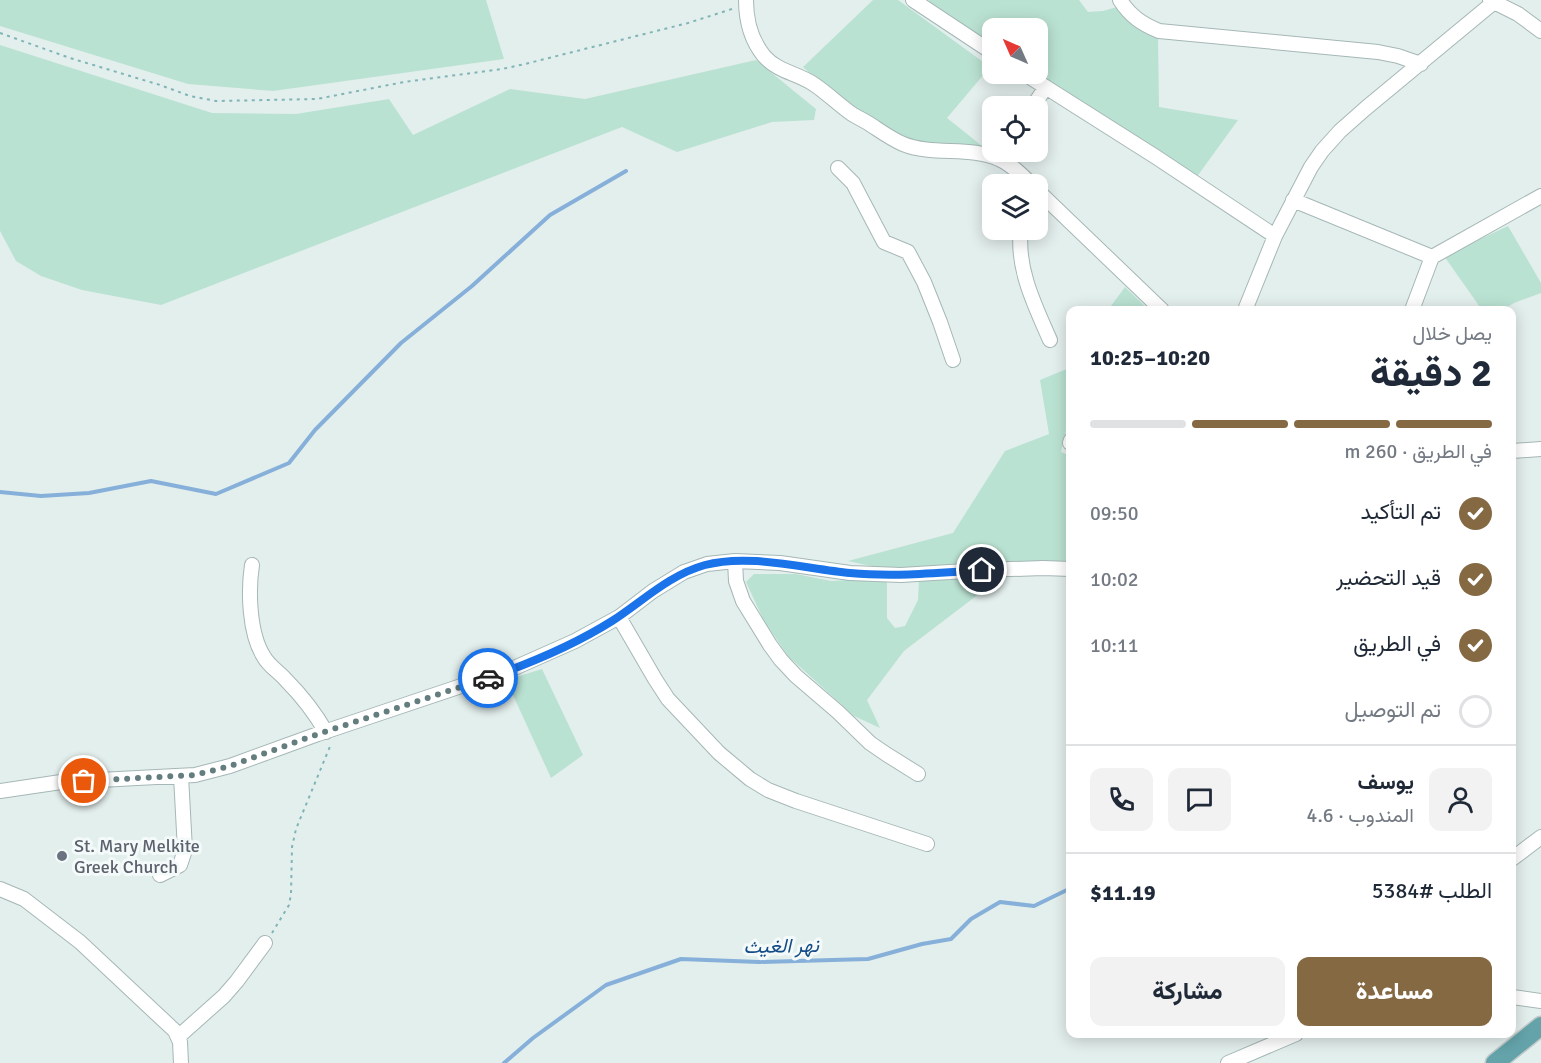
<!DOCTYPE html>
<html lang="ar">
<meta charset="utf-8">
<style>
:root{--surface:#fff;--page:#f2f2f3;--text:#1f2937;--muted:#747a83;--line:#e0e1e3;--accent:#846943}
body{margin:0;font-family:Signika,Vazirmatn,sans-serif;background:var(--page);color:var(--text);direction:rtl;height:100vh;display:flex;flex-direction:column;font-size:22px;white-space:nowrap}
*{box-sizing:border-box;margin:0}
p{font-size:20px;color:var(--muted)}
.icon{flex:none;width:33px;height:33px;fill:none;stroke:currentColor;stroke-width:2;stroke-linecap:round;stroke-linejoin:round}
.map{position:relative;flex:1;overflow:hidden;direction:ltr}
.panel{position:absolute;left:1066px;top:306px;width:450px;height:732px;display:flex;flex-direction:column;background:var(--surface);border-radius:12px;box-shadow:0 3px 15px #0003;direction:rtl}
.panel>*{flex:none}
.needle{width:39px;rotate:315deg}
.tools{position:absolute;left:982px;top:18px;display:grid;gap:12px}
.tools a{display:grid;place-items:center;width:66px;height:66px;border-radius:12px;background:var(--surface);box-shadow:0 3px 15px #0003;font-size:30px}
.pin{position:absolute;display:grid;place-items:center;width:51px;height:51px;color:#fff;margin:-26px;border:3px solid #fff;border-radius:50%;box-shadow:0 2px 6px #0007}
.courier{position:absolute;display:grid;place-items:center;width:60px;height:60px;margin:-30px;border:4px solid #1a73e8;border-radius:50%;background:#fff;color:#222;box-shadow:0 2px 8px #0007}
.summary em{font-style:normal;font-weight:800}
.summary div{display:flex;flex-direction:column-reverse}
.summary{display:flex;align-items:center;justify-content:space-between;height:102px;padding:0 24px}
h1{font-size:39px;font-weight:800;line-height:45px}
.bar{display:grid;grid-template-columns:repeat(4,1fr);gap:9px 6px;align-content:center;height:72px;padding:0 24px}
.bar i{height:8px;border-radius:4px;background:var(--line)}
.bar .active{background:var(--accent)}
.bar p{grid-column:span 4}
.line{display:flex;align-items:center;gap:15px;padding:0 24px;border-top:2px solid var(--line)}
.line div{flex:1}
.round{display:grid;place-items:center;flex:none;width:63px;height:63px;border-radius:12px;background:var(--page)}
ol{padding:0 24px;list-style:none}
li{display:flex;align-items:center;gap:18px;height:66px}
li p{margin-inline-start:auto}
li .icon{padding:6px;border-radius:50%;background:var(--accent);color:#fff;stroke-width:4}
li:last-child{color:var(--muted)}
li i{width:33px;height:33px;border:3px solid var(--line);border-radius:50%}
.cta{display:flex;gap:12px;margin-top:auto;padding:12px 24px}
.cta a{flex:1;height:69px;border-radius:12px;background:var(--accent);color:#fff;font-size:24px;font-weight:800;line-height:69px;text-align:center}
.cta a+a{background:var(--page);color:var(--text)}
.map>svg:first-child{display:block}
</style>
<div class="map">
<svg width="1541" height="1063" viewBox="0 0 1541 1063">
<rect width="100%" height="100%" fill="#e3efed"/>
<path fill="#bae2d2" d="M0,0H486L504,59L273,91L188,84L0,26Z
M873,0H898L990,67L947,118L982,146C961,145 939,147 918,143C906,140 895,133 884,127C856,110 828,90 803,67Z
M929,0H1079L1088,12L1103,11L1120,6L1158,36L1159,107L1238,120L1196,178L1033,74H1038V28H993V47L927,3Z
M0,45L212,113L296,114L389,99L413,135L510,89L585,99L756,60L816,109L814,120L772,122L677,152L622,127L161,305L82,290L41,276L16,261L0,231Z
M1508,226L1541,283V293L1514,303L1502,310H1482L1444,256Z
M1125,287L1149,310H1108Z
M1071,365V419L1068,422L1061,452L1071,456V563L982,562L885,569L848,561L953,533L1005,451L1049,434L1040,380L1069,368Z
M754,574H796L831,581L887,578V618L895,628L905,626L918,600L919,580L987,578L984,590L904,651L867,700L880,728L854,716L788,656L764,621L746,582Z
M542,669L583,755L551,778L506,680Z"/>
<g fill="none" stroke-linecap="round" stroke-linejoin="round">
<path stroke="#86b0d9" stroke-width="4" d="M0,492L41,496L89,493L151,481L216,494L289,463L315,430L401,343L472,286L550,215L626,171
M504,1063L533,1038L606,985L681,959L759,962L868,959L922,944L951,939L971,919L1000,902L1034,906L1071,888"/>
<defs>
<path id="minor" d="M746,0C746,20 751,40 764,56C777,71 796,73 812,83C826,92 838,104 852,114C857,117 863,120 868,123C879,130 891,139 903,144C933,156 970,146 999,159C1011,164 1022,175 1031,184
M913,0L993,53
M1120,0C1130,16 1142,24 1159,31L1378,52L1398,56L1421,64
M1490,0L1518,14L1541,31
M1025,74L1156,157L1275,236
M1033,106L1046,87
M838,168L853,183L884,242L908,252L924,282L940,322L953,360
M1038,191L1162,310
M1293,200L1432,257
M1021,230C1016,268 1035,306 1050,340
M1245,310L1275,236L1311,167L1322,151L1340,131L1366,108L1494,2
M1412,310L1432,257L1541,196
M1070,443L1071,440
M1512,451L1541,449
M735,561L736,581L743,601L770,645L781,660L796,676L838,712L870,743L886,754L918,774
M252,565C248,591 249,634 264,657C269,666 279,672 286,680C302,696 315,713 326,732
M619,617L655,679L668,699L719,753L750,779L768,790L796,801L927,844
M0,791L61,782L195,775L230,766L318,734L512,669L575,641L619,617L653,591L684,572L707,564L735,561L780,563L850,573L901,575L982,570L1043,568L1071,569
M1512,859L1541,837
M160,875L180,865L185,850L181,776
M0,889L24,899L80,942L175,1031L180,1042L181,1063
M1512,997L1541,1001
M178,1037L224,996L237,981L265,943
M1228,1063L1296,1034"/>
<path id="major" d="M1495,1063L1541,1026"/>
</defs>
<use href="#minor" stroke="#a5b7b6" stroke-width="16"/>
<use href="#major" stroke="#c1caca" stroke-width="21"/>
<path stroke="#80b4b6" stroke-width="2" stroke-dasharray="3 4.5" stroke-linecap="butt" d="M0,33L70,58L160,85L190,96L216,101L317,99L404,82L502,69L525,64L688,23L732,9
M272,933L289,905L291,894L292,847L296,829L331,744"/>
<use href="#minor" stroke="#fff" stroke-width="14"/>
<use href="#major" stroke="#63a3a9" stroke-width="18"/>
</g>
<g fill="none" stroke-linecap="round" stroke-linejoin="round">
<path stroke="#647d7e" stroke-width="6" stroke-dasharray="0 10.8" d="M84,781L195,775L230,766L318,734L488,678"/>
<path stroke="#1a73e8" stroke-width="8" d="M488,678C531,663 574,645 612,621C643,601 669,575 705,565C749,553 806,569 850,573C894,577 938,573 982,570"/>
</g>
<circle fill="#6b7280" stroke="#f4faf9" stroke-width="2" cx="62" cy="856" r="6"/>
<g text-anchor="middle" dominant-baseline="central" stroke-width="6" stroke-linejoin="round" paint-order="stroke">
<g font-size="18" fill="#5b616d" stroke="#f4faf9" text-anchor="start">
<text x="74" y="846">St. Mary Melkite<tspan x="74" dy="21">Greek Church</tspan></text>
</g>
<g font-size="20" font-style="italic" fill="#134c86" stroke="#f4faf9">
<text transform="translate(781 946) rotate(-1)">نهر الغيث</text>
</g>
</g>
</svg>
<div class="tools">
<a><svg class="needle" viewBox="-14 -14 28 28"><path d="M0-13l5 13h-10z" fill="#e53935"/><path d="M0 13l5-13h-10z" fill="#747a83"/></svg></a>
<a><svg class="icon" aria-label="locate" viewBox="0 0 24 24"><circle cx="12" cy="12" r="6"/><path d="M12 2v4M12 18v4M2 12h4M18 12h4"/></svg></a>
<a><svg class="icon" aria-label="layers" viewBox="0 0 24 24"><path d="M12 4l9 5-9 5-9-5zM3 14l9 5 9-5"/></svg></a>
</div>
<div class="pin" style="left:84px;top:781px;background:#ea580c"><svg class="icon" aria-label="bag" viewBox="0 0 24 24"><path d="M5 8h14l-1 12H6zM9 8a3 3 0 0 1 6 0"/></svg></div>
<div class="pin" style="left:982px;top:570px;background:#1f2937"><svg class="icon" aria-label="home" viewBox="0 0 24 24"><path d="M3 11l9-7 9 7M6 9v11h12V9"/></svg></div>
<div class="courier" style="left:488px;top:678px"><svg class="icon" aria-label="car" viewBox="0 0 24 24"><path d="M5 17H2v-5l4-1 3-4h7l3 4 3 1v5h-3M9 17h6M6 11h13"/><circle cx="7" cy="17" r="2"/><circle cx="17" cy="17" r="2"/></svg></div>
<section class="panel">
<div class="summary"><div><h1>2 دقيقة</h1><p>يصل خلال</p></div><em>10:20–10:25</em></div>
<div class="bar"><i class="active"></i><i class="active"></i><i class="active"></i><i></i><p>في الطريق · 260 m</p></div>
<ol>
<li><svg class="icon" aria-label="check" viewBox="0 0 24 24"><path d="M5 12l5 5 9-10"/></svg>تم التأكيد<p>09:50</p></li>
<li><svg class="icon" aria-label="check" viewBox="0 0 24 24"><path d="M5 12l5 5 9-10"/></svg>قيد التحضير<p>10:02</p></li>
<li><svg class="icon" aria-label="check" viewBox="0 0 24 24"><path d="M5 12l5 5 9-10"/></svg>في الطريق<p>10:11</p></li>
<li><i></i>تم التوصيل</li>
</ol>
<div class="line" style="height:108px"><a class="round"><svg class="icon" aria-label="person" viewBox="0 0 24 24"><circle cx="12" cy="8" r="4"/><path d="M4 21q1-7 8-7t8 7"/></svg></a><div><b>يوسف</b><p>المندوب · 4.6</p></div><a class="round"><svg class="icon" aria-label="chat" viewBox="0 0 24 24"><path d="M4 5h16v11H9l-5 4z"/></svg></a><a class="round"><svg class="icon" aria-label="phone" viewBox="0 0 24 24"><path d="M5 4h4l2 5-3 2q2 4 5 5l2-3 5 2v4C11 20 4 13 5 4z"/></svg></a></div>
<div class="line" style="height:78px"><div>الطلب #5384</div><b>$11.19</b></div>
<div class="cta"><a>مساعدة</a><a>مشاركة</a></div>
</section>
</div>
